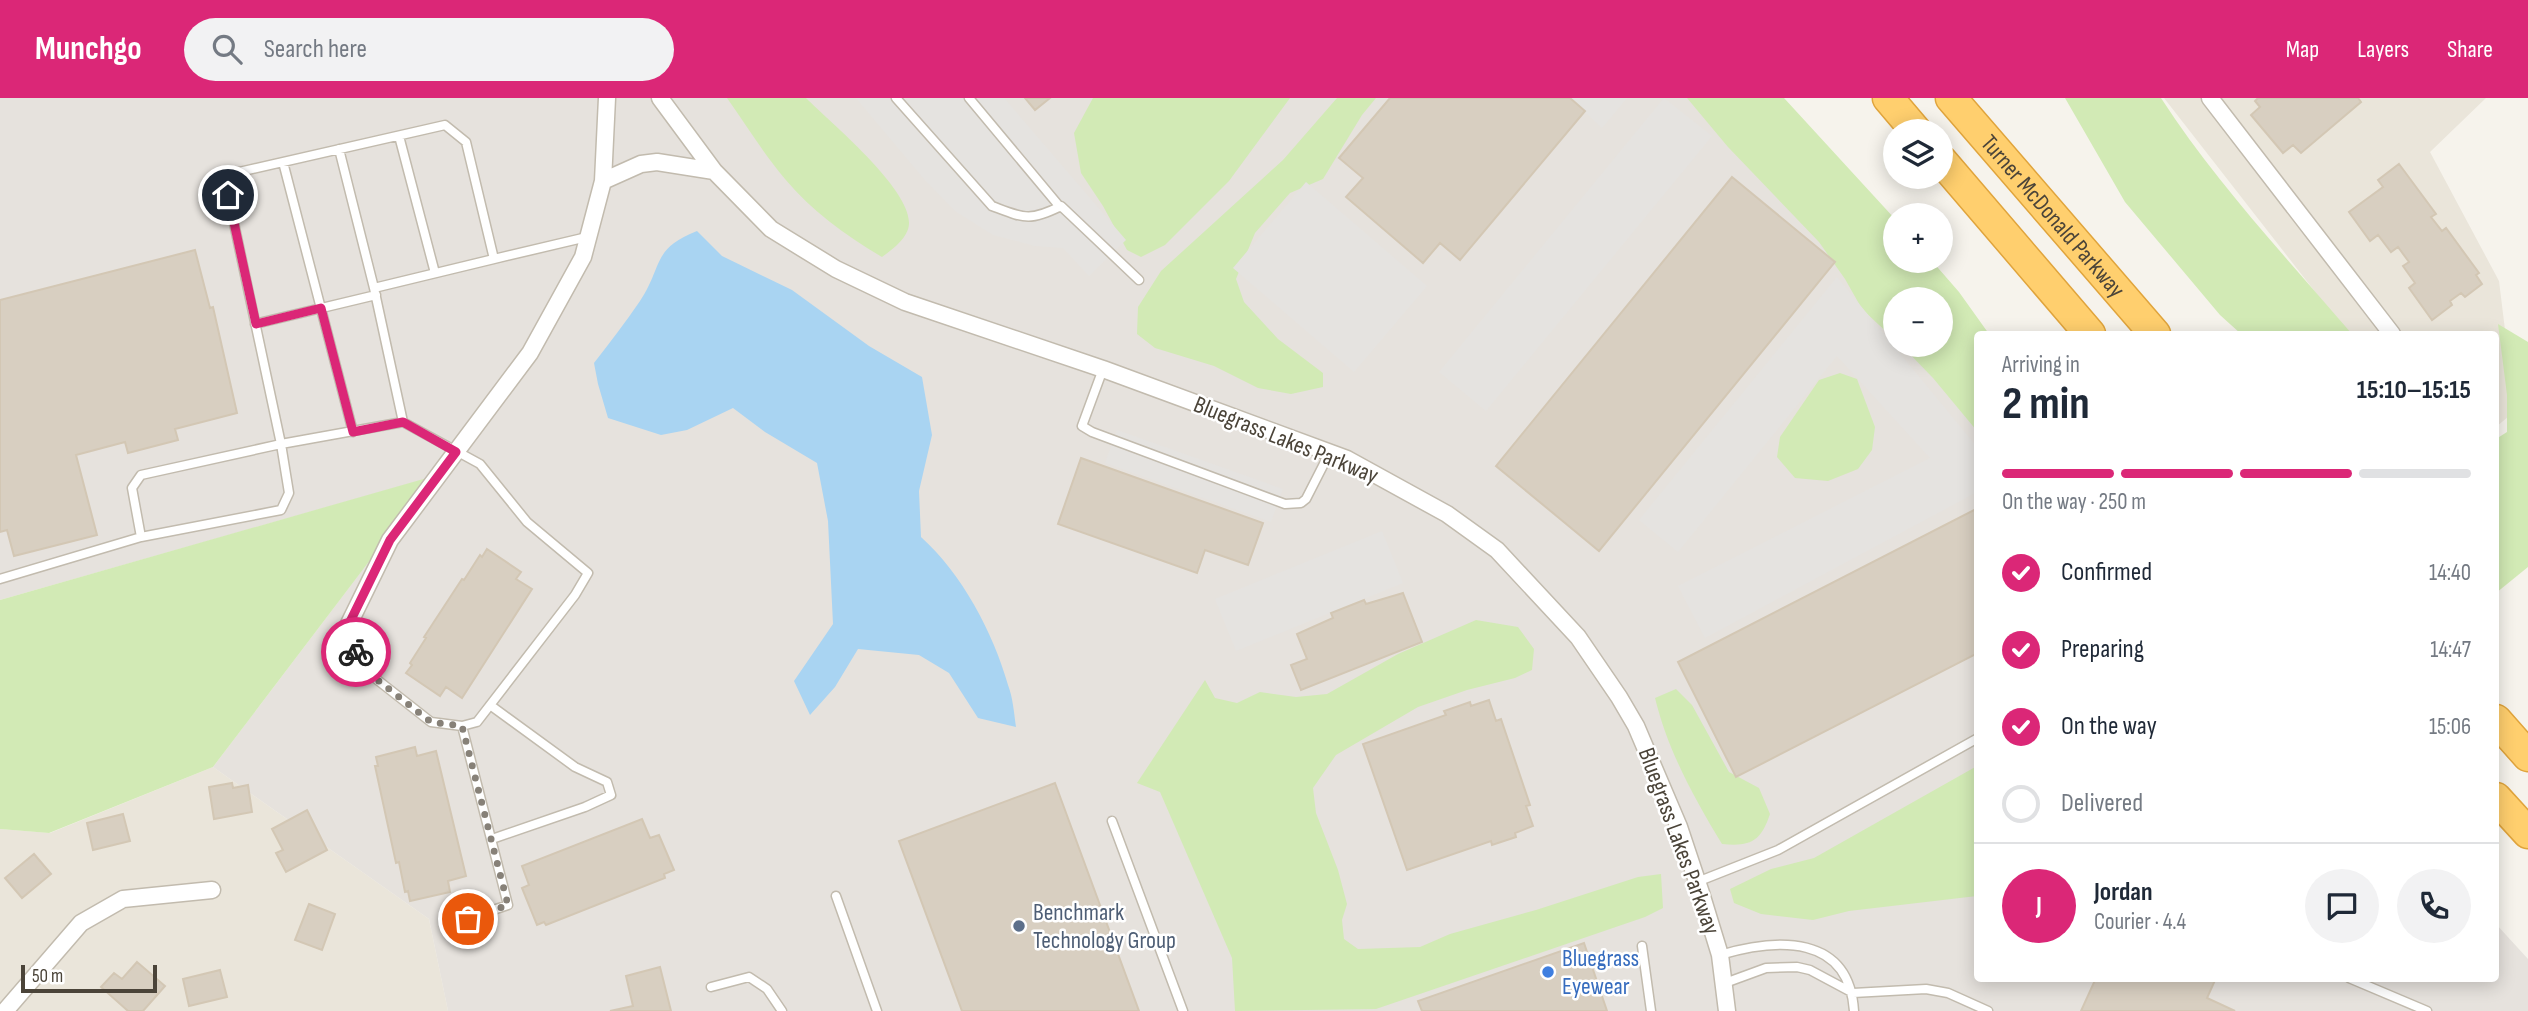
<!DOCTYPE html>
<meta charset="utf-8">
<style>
:root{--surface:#fff;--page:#f2f2f3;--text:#1f2937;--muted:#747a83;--line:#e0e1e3;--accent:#db2777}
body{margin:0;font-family:"Sofia Sans Condensed",sans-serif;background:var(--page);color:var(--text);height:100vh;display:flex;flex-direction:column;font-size:26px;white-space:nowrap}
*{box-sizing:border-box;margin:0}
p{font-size:23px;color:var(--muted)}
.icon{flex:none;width:38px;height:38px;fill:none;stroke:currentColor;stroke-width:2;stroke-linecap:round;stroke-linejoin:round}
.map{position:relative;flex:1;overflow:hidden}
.drawer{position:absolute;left:1974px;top:233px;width:525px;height:651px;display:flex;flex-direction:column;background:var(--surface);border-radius:7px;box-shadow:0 4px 18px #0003}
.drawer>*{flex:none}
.buttons{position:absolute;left:1883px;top:21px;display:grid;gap:14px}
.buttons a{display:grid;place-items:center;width:70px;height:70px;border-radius:50%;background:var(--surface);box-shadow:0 4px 18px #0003;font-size:35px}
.scale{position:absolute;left:21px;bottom:18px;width:136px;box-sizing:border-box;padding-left:7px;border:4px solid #4b4439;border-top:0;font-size:19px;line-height:24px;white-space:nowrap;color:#4b4439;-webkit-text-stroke:5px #fff;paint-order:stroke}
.pin{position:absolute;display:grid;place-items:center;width:60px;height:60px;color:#fff;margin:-30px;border:4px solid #fff;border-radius:50%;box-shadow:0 2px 7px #0007}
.courier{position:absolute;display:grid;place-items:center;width:70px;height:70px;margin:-35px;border:5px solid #db2777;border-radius:50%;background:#fff;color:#222;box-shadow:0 2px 9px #0007}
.overview em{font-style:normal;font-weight:700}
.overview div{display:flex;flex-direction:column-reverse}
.overview{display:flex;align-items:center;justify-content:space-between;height:119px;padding:0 28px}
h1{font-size:46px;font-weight:700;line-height:52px}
.bar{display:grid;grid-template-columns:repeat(4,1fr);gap:10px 7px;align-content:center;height:84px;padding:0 28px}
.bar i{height:9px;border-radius:5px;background:var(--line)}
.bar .active{background:var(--accent)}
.bar p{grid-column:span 4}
.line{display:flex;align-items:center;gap:18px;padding:0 28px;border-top:2px solid var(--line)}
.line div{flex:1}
.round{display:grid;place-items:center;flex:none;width:74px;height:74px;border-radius:37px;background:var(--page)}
ol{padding:0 28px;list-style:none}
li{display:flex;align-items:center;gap:21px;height:77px}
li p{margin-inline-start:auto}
li .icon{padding:7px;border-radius:50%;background:var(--accent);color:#fff;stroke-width:4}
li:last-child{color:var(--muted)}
li i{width:38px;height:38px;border:4px solid var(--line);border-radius:50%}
header{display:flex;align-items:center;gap:42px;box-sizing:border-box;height:98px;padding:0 35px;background:var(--accent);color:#fff}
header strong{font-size:33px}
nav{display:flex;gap:38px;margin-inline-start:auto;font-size:24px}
.search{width:490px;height:63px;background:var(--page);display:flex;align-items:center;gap:18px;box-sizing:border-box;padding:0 24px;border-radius:38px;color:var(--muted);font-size:26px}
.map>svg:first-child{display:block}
</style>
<header>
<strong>Munchgo</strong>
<div class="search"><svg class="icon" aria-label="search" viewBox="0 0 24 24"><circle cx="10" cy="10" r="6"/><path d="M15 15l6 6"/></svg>Search here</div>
<nav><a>Map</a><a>Layers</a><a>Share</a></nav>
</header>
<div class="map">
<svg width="2528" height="913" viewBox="0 0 2528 913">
<rect width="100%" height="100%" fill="#f6f3ec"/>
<path fill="#eae5da" d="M2164,0H2486L2430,54L2499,183L2515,313L2496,329V236H2348Z
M213,669L429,821L448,913H0V731L50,735Z"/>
<path fill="#e6e2dd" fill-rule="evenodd" d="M0,0H1775L1895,163H1916L1978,236V880H2496V826L2528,861V913H448L429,821L213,669L433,379L0,502ZM1895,201H1941V247H1895Z"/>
<path fill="#d2eab5" d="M727,0H806C831,25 911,91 909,126C908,140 893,151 882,159C846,138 812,113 785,81C764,56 746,27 727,0Z
M1093,0H1290L1229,83L1165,147L1141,159L1127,152L1103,108L1081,75L1074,35Z
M1337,0H1376L1362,17L1323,81L1290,95L1255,135L1236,181L1244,204L1278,241L1323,275V289L1291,296L1258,290L1214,268L1155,250L1137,236L1138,209L1161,173L1283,62Z
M1687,0H1784L1895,121V163H1932L1959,194L1989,236H1978L1977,333L1933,280L1901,247H1941V201H1895V242L1862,211L1845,181L1819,144L1728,49Z
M2065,0H2161C2216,85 2287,160 2352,236H2241L2220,217L2125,104Z
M2498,226L2528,244V469L2496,495V341L2507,334V297Z
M1840,275L1857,281L1875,329L1872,352L1858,371L1828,383L1795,380L1777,359L1780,339L1819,282Z
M434,378L213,669L49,735L0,731V502Z
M1476,522L1518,529L1534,551L1532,572L1515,580L1467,592L1418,609L1336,657L1313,690L1316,715L1338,772L1347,806L1342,822L1344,841L1358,851L1420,849L1450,836L1536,812L1638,779L1661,776L1663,810L1645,819L1376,911L1235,913L1232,860L1160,694L1137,685L1205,582L1215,600L1237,605L1260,594L1296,599L1327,596L1398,556Z
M1676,591L1692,607L1729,674L1759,690L1770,716C1761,743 1751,749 1722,746C1694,700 1668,653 1655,600Z
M1977,668V798L1849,813L1813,822L1761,816L1734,805L1730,791L1771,771L1814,760Z"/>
<path fill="#e5e3e0" d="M856,0H1004L1126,142L1089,178L1063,150L1035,148L993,137L955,113L924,81Z
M1570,0H1627L1602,30Z
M1664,0L1712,38L1486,313L1439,274Z
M1306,84L1427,188L1354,274L1233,170Z
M1837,179L1977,349V394L1705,540L1678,488L1930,360L1837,258L1678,454L1639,422Z
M1117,332L1283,391L1271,424L1105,365Z
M1382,433L1403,485L1236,553L1215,501Z"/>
<path fill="#a9d4f2" d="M697,133L722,158L792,192L869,248L922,279L932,337L919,393L921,439C962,476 993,534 1008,587C1013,600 1014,615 1016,629L978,620L949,575L919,557L858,551L835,589L810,617L794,583L833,526L828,423L817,365L765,334L733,310L687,332L661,337L608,320L598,286L594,265C610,244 626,224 640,203C663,169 651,151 697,133Z"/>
<path fill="#d8cfc1" stroke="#d3c7b4" stroke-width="2" d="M1025,0H1050L1035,12Z
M1390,0H1570L1585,13L1460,162L1440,145L1423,165L1346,99L1363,80L1339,60Z
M2258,0H2358L2361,4L2301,55L2293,47L2283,55L2251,17L2260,9L2255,3Z
M2399,66L2436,116L2431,119L2442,133L2446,130L2479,175L2476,177L2482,186L2465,199L2461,195L2450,203L2452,207L2432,222L2409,190L2415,185L2403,168L2409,164L2398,149L2391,154L2378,137L2370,143L2349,114L2383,89L2378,82Z
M1732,79L1835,164L1599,453L1496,368Z
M195,152L210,210L213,209L237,315L175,331L178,342L128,355L125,344L76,357L97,437L14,458L7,432L0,434V202Z
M1081,360L1263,425L1248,467L1205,452L1197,475L1058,426Z
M1978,410V555L1736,679L1678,564Z
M487,451L521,474L516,481L532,491L462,600L446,589L440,598L406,575L412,567L410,565L426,540L424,539L462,481L464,482L480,457L482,459Z
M1403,495L1422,544L1301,592L1291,567L1307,561L1297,536L1333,520L1331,515L1364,502L1366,506Z
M1489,602L1496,623L1501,621L1530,707L1526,708L1533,728L1515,735L1516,739L1492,747L1491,743L1407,772L1363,646L1446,617L1444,613L1470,604L1471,608Z
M415,649L417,658L436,653L466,778L448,783L450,794L410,803L408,793L405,794L399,764L396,765L375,668H378L376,659Z
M232,685L233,690L248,687L252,714L214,721L209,689Z
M1055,685L1139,913H962L899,743Z
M307,712L327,752L286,774L276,755L283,752L272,731Z
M123,716L130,743L93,752L87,725Z
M642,721L650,740L659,737L674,772L664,776L665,780L546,827L544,824L537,827L522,790L529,787L522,768Z
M34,756L51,776L22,800L5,780Z
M309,806L335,816L322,852L295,842Z
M1584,845L1607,913H1422L1418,903Z
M137,864L165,888L143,913H128L101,889L114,875L122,881Z
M660,869L671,913H610L633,908L626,878Z
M220,872L227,899L189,908L183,881Z
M2096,880H2216L2207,900L2235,913H2081Z"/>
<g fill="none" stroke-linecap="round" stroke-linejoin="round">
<defs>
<path id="service" d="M896,0L992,108C1024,120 1029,124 1061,108L1139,182
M969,0L1060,109
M399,38L435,175
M339,51L374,190
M283,64L353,334
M255,226L376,197
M1103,271L1082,328L1092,334L1285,406L1301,405L1306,401L1330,354
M403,324L374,190L494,161
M281,346L289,395L281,412L141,439L132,390L141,377Z
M0,481L141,439
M345,534L366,573L431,624L462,628L477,624L575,497L588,475L527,424L480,366L403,324L281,346L228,97L239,74L445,27L466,44L494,161L587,139
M490,607L575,669L607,684L611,697L585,709L492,741
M1112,723L1183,913
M1697,784L1778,752L1978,640
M836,798L877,913
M449,827L508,807L462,628
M1642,848L1651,913
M1720,857C1777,840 1849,836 1854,913
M2349,880L2427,913
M1725,885L1766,870L1797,869L1810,872L1853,895L1926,891L1948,895L1988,913
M711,889L749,879L767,891L782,913"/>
<path id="minor" d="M660,0L714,73L771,131L836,171L905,204L1103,271L1347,361L1447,416L1497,452L1578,539L1619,599L1636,628L1679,729L1701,795L1720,857L1727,913
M2210,0L2392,236
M603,83L641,66L657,64L714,73
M345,534L390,442L530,255L583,159L603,83L607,0
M5,913L81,825L123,801L212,792"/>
<g id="motorway">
<path d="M1888,0L1916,33"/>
<path id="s1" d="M1951,0L2155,236"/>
<path d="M1941,62L2090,236"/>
<path d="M2496,622L2528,658"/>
<path d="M2496,700L2528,735"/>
</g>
</defs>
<use href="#service" stroke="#c2bbae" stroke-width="11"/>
<use href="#minor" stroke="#c2bbae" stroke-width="19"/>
<use href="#motorway" stroke="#e0a43c" stroke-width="33"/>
<use href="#service" stroke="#fff" stroke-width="8"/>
<use href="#minor" stroke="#fff" stroke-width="16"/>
<use href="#motorway" stroke="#ffcf6e" stroke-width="30"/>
</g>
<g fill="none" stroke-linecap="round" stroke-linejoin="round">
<path stroke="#878178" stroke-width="7" stroke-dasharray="0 12.6" d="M356,554L366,573L431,624L462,628L508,807L468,821"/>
<path stroke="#db2777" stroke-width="9" d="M228,97L256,226L321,210L353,334L403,324L456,354L390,442L345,534L356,554"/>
</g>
<circle fill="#5c6f8a" stroke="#fff" stroke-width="2.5" cx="1019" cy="828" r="7"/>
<circle fill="#3f7fe0" stroke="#fff" stroke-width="2.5" cx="1548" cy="874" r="7"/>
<g text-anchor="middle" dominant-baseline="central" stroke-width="5" stroke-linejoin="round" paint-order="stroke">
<g font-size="24" fill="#4b4439" stroke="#fff">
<text stroke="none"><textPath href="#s1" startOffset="156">Turner McDonald Parkway</textPath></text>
<text transform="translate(1286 342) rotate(22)">Bluegrass Lakes Parkway</text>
<text transform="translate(1679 743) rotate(70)">Bluegrass Lakes Parkway</text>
</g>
<g font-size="24" fill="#4e5e75" stroke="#fff" text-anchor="start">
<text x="1033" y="814">Benchmark<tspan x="1033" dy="28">Technology Group</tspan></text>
</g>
<g font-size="24" fill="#366cbe" stroke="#fff" text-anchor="start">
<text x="1562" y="860">Bluegrass<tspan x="1562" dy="28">Eyewear</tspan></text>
</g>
</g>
</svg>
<div class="buttons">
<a><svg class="icon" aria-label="layers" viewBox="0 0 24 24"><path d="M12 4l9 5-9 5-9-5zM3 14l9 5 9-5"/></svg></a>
<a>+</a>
<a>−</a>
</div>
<div class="scale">50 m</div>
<div class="pin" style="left:468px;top:821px;background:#ea580c"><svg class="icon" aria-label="bag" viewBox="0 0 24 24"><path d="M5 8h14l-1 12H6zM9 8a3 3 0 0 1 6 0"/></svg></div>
<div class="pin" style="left:228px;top:97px;background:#1f2937"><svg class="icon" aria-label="home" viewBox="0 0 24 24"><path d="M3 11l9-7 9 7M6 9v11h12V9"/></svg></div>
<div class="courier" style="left:356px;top:554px"><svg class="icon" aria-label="bike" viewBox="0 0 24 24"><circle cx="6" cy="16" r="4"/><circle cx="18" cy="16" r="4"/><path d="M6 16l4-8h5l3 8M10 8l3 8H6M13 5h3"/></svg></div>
<section class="drawer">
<div class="overview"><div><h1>2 min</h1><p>Arriving in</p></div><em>15:10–15:15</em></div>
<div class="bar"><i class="active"></i><i class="active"></i><i class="active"></i><i></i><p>On the way · 250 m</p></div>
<ol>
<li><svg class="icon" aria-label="check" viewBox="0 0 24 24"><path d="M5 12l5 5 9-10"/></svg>Confirmed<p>14:40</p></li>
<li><svg class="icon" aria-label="check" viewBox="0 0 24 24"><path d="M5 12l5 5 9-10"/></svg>Preparing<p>14:47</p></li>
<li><svg class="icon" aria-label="check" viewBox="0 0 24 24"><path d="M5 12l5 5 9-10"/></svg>On the way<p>15:06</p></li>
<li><i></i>Delivered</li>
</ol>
<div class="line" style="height:126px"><b class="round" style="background:var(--accent);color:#fff">J</b><div><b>Jordan</b><p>Courier · 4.4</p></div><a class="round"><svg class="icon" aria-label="chat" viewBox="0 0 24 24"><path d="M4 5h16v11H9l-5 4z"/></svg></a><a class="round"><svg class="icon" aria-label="phone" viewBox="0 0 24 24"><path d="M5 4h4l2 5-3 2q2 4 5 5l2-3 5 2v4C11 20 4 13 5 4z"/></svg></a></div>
</section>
</div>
